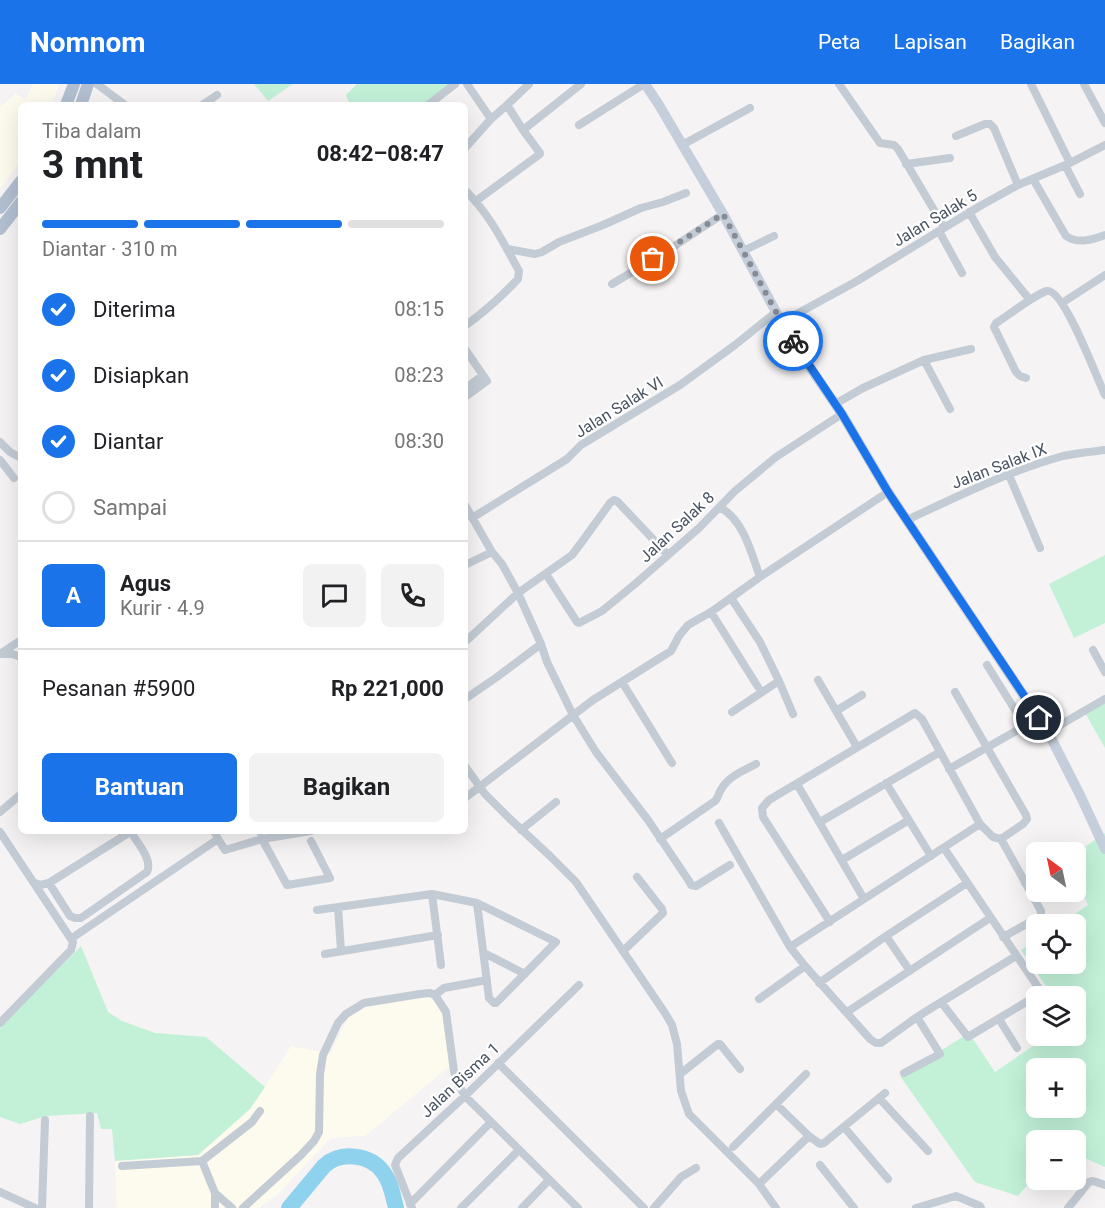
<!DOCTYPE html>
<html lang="id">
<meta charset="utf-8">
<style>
:root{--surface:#fff;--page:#f2f2f2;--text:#202124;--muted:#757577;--line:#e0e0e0;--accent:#1a73e8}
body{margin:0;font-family:Roboto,sans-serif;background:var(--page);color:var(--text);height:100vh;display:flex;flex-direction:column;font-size:22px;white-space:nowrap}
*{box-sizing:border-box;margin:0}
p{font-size:20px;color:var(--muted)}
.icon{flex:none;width:33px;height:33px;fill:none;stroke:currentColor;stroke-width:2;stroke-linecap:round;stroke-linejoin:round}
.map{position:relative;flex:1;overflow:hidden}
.side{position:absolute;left:18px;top:18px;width:450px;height:732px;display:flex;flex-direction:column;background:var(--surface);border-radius:9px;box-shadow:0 6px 24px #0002}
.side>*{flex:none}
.needle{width:39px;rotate:327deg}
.buttons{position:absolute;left:1026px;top:758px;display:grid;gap:12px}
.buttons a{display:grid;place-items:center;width:60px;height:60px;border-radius:9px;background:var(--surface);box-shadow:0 6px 24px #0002;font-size:30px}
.pin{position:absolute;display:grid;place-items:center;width:51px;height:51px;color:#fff;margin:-26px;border:3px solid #fff;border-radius:50%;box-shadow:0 2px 6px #0007}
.courier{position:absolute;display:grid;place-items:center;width:60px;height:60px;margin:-30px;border:4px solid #1a73e8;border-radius:50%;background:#fff;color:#222;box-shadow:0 2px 8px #0007}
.summary em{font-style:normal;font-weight:700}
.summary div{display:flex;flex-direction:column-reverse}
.summary{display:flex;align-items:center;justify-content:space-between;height:102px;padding:0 24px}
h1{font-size:39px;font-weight:700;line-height:45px}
.bar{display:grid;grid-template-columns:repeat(4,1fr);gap:9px 6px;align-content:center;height:72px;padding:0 24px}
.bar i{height:8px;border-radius:4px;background:var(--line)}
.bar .selected{background:var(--accent)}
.bar p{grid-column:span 4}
.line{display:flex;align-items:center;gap:15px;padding:0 24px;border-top:2px solid var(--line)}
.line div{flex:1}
.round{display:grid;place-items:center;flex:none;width:63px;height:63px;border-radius:9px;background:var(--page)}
ol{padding:0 24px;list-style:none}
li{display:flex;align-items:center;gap:18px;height:66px}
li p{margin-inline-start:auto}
li .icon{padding:6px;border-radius:50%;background:var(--accent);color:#fff;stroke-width:4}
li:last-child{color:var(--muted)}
li i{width:33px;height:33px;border:3px solid var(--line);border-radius:50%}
.action{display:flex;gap:12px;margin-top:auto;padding:12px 24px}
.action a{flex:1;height:69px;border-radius:9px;background:var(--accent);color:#fff;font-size:24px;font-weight:700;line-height:69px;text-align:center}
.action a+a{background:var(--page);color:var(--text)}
header{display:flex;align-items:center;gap:36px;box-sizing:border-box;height:84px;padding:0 30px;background:var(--accent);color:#fff}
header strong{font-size:28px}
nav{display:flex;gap:33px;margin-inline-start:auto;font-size:21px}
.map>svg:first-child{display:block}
</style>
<header>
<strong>Nomnom</strong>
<nav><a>Peta</a><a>Lapisan</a><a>Bagikan</a></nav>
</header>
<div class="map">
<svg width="1105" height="1124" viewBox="0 0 1105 1124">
<rect width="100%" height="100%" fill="#f5f3f3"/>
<path fill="#fdfaee" d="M33,0H59L52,21H21V76L0,105V23L16,9L25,16Z
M422,907L444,926L450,982L365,1052L331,1054L277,1111L259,1124H117L115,1077L198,1071L250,1025L291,962L330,970L356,918Z"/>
<path fill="#c2f1d8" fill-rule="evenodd" d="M254,0H293L268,17Z
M357,0H451L424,21H350L346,11Z
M1105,471V539L1074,554L1049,500Z
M1105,615V664L1084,627Z
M1105,749V1083L1076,1070V1056H1036V1091L1018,1112L975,1098L900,992L969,949L995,988L1049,951H1076V912H1053L1021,866L1036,856V879H1076V840H1060L1088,821L1076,794V769ZM1036,984H1076V1023H1036Z
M81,862L108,928L122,937L155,949L206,953L265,1003L250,1025L198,1071L115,1077L112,1045H101L97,1029L46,1032L20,1040L0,1033V944Z"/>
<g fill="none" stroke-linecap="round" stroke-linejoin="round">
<path stroke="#8fd2ee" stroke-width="16" d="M289,1124L324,1082C340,1067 370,1070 383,1088C391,1098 393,1112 396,1124"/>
<path stroke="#c3cbd4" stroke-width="8" d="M97,0L125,21
M467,0L491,35
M839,0L880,59L894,61L898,65L944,143
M1031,0L1070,79
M1084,0L1105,39
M202,21L217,11
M428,21L455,0
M507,21L523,46L581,0
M579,41L644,0
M956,52L985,40H990L994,44L1018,101
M682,61L750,24
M465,64L491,35L507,21L529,0
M906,80L950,74
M1065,81L1080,110
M1033,95L1066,152C1078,160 1092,156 1105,151
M465,106C490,131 502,156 519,187L518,195C502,212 484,228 465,242
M476,117L540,70V69L523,46
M969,128L995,173L1030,216
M939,147L962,189
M507,165L535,170L542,168L559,158L603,141L641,124L663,118L686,109
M743,167L774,152
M612,200L667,167L723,130
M1062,219L1105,191
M782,238L857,197L980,122L1018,101L1070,79L1105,61
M465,265L487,297L465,313
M924,276L950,325
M1026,294L1020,292L1016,288L994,243L996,239C1006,233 1037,209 1047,207C1064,204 1097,295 1105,311
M465,305L483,291
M835,320L863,304L924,276L971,265
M0,358L10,368L21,374
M0,376L14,394
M1009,391L1040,464
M465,421L492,468L502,480L518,509L541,560L547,578L573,631L596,668L648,736L689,797L691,801L696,802L730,781
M720,423C744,437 751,468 760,493
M472,434L567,375L581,361L680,301L735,261L776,228
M907,436C958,412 1009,387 1063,372C1077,369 1091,368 1105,366
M465,481L492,468
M546,490L577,538L579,539L602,527L635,500L699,444L735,407L776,373L842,330
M731,514L760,558L779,597L793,630
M711,528L758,603
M465,558L518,509L572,471L584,455L610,419L614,416L617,417L668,471
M1093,566L1105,588
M0,570L21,556
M1,570H12L21,573
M987,581L1025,642
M818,596L857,663
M622,598L672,679
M955,608L1026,731L1027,735L1023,740L1001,755
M465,615L497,593L541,560
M836,627L862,611
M732,628L779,597
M1048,648L1105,615
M465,682L485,710L509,734L550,772L576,798L665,929L672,941L677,960L681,1007L689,1030L759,1100L776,1124
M949,685L1039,634
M886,699L931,772
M797,700L864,815
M465,714L593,616L671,567L679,552L688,541L711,528L760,493L888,408
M0,728L21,710
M820,738L940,668
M719,739L790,863L805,882L870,955L876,959H881L917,933L1016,872
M521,746L556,718
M260,747V748
M0,748L73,858L71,866L0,939
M218,755L225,766L262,755L311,747
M262,755L287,801L330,794L311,757
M660,755L715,717C719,713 718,709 722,704C729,692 745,686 756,680
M944,764L1044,912
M842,776L909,736
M35,799L40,801L49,799L130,748
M49,799L70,832L75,834H81L147,788C153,776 137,758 130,747
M1025,799L1036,792
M432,810L441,881
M338,823L341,867
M317,826L432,810L477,819L556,858L496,919H494L489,914L477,819
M830,838L763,733L762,724L769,716L915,629L922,635L980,740L993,753L1001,755L1041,827V832L1003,853
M886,852L910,887
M72,854L218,755L214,747
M790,863L980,740
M623,867L663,829L662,825L637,793
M484,869L525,890
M325,870L438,851
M819,899L886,852L967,799
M435,911L444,904L487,896
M759,915L805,882
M941,918L968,953L1036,912
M847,928L990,834
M999,935L1017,964
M498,979L644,1124
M904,989L940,970L917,933
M680,990L718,960H720L740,985
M879,1014L928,1067
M776,1020L809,1052
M844,1043L888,1095
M733,1063L806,990
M202,1077L215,1109V1124
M820,1081L854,1124
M122,1082L202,1077L252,1038L260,1027
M759,1100L809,1052L820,1060L824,1059L885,1009
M0,1108L35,1124
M215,1109L232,1124
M410,1120L491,1038
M42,1124L45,1036
M89,1124L90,1032
M243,1124L301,1071L314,1057L319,1048L320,990L323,971L338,939L346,930L364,919L420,910L430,909L435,911L446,928L454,987L458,1000L465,1012L578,1124
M412,1124L395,1081L398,1074L465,1012L579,901
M461,1124L519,1066
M522,1124L549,1096
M654,1124L681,1093L696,1084
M916,1124L956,1112L980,1122L981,1124
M1068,1124L1089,1098L1093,1097L1105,1101"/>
<path stroke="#c5cedb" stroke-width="10" d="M645,0L659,21L723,130L776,228L798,266L842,330L888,408L1048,648L1081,713L1105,765"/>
<path stroke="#b2bfd1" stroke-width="12" d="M66,21L74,0
M81,21L88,0
M0,124L21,97
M0,145L21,118"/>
</g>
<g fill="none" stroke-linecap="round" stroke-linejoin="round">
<path stroke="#868c94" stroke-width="6" stroke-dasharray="0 10.8" d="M653,175L723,130L776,228L793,257"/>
<path stroke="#1a73e8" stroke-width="8" d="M793,257L842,330L888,408L1039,634"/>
</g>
<g text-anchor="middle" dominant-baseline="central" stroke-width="4.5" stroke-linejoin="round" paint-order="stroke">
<g font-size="16" fill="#4a5461" stroke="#fff">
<text transform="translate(935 134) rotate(-31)">Jalan Salak 5</text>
<text transform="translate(619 323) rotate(-32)">Jalan Salak VI</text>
<text transform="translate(999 382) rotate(-21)">Jalan Salak IX</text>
<text transform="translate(677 443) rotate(-43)">Jalan Salak 8</text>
<text transform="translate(460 996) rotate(-43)">Jalan Bisma 1</text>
</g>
</g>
</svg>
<div class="buttons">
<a><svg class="needle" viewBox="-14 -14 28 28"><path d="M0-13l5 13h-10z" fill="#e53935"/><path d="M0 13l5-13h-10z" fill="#757577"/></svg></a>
<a><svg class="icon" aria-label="locate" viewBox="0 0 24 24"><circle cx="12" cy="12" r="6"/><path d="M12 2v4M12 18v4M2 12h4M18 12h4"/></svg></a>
<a><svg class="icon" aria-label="layers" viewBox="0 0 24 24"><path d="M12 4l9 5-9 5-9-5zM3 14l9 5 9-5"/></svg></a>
<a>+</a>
<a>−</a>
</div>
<div class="pin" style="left:653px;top:175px;background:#ea580c"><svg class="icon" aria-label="bag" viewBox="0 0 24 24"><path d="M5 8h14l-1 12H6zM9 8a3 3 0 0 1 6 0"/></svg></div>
<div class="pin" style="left:1039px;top:634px;background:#1f2937"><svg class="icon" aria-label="home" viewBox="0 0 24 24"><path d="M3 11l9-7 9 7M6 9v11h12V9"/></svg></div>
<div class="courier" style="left:793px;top:257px"><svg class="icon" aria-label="bike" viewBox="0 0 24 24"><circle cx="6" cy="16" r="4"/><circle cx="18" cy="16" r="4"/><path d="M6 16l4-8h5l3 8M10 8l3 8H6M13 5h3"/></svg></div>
<section class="side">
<div class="summary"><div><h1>3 mnt</h1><p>Tiba dalam</p></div><em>08:42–08:47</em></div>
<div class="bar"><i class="selected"></i><i class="selected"></i><i class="selected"></i><i></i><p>Diantar · 310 m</p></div>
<ol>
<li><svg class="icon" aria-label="check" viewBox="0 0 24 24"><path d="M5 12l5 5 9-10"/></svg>Diterima<p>08:15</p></li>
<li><svg class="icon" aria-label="check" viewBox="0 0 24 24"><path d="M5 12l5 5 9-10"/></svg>Disiapkan<p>08:23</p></li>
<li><svg class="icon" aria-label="check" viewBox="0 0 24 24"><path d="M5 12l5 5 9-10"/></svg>Diantar<p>08:30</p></li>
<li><i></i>Sampai</li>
</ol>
<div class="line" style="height:108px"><b class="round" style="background:var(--accent);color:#fff">A</b><div><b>Agus</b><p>Kurir · 4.9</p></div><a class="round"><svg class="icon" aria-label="chat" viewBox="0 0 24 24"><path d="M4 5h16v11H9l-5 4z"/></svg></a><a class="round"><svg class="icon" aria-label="phone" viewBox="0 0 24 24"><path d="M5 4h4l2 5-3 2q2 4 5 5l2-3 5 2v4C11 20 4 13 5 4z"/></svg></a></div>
<div class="line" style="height:78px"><div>Pesanan #5900</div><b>Rp 221,000</b></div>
<div class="action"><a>Bantuan</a><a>Bagikan</a></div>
</section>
</div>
